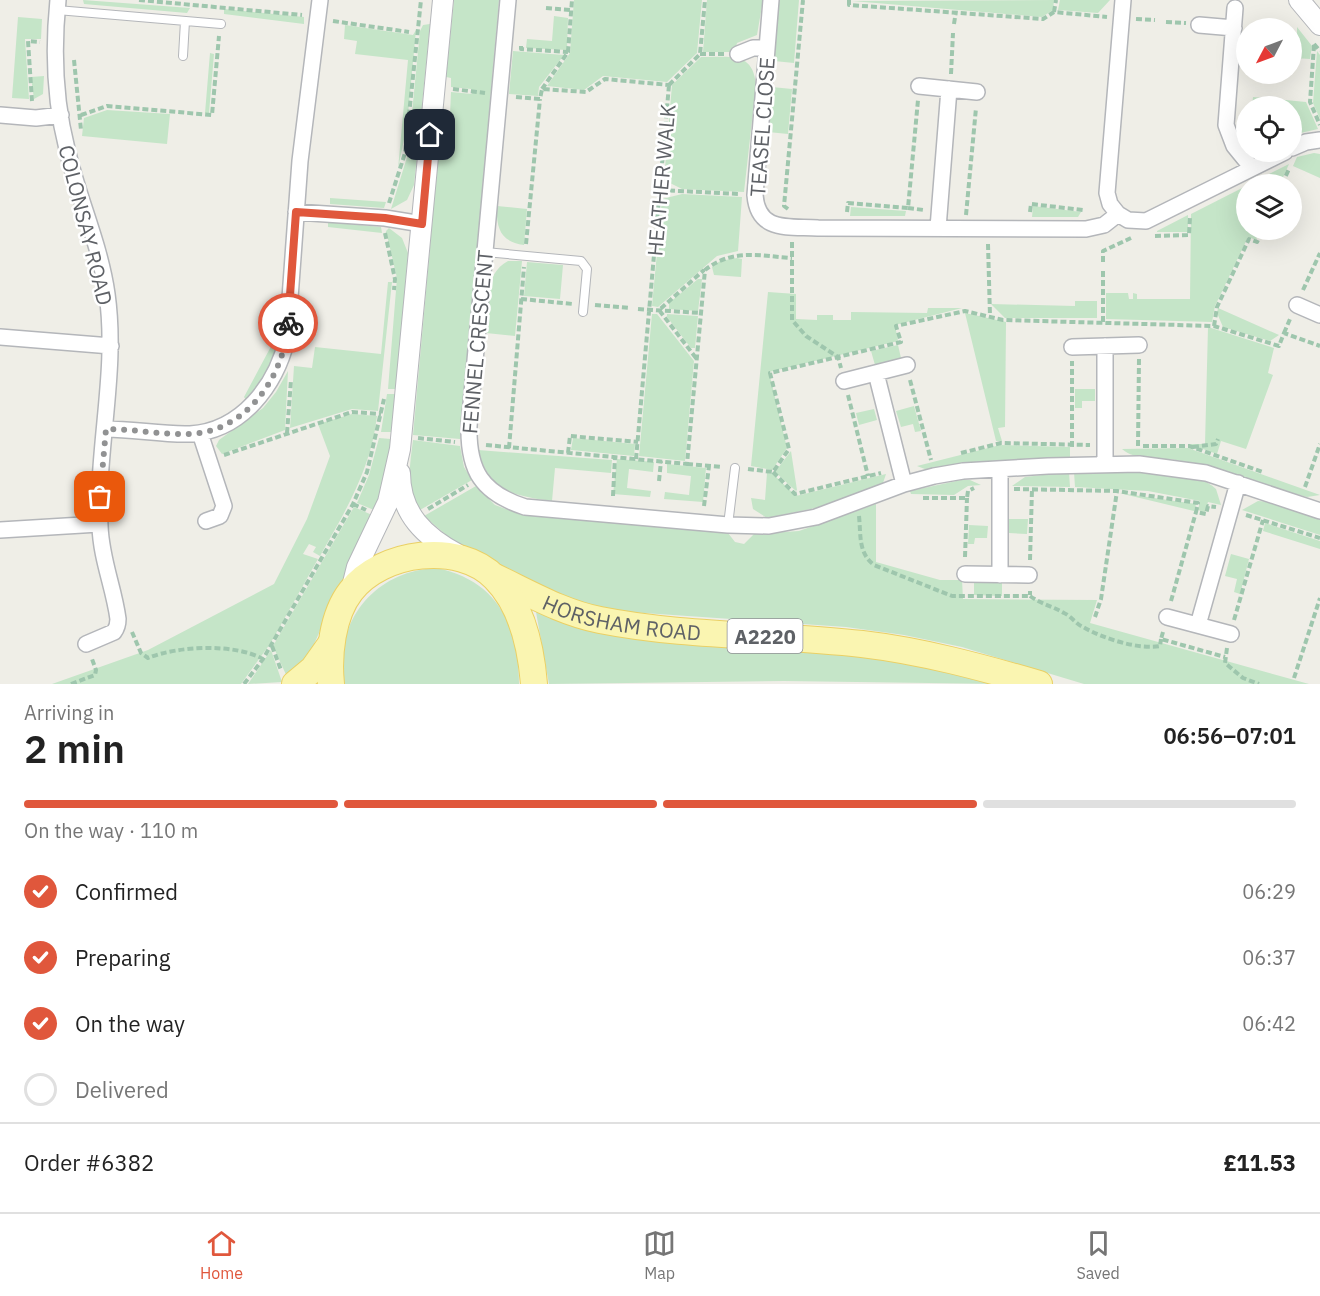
<!DOCTYPE html>
<meta charset="utf-8">
<style>
:root{--surface:#fff;--page:#f6f6f6;--text:#222;--muted:#767676;--line:#e0e0e0;--accent:#e0573c}
body{margin:0;font-family:"IBM Plex Sans",sans-serif;background:var(--page);color:var(--text);height:100vh;display:flex;flex-direction:column;font-size:22px;white-space:nowrap}
*{box-sizing:border-box;margin:0}
p{font-size:20px;color:var(--muted)}
.icon{flex:none;width:33px;height:33px;fill:none;stroke:currentColor;stroke-width:2;stroke-linecap:round;stroke-linejoin:round}
.map{position:relative;height:684px;overflow:hidden}
.panel{display:flex;flex-direction:column;background:var(--surface);flex:1}
.panel>*{flex:none}
.needle{width:39px;rotate:229deg}
.controls{position:absolute;left:1236px;top:18px;display:grid;gap:12px}
.controls a{display:grid;place-items:center;width:66px;height:66px;border-radius:50%;background:var(--surface);box-shadow:0 6px 24px #0002;font-size:30px}
.pin{position:absolute;display:grid;place-items:center;width:51px;height:51px;color:#fff;margin:-26px;border-radius:12px;box-shadow:0 3px 9px #0006}
.courier{position:absolute;display:grid;place-items:center;width:60px;height:60px;margin:-30px;border:4px solid #e0573c;border-radius:50%;background:#fff;color:#222;box-shadow:0 2px 8px #0007}
.overview em{font-style:normal;font-weight:600}
.overview div{display:flex;flex-direction:column-reverse}
.overview{display:flex;align-items:center;justify-content:space-between;height:102px;padding:0 24px}
h1{font-size:39px;font-weight:600;line-height:45px}
.bar{display:grid;grid-template-columns:repeat(4,1fr);gap:9px 6px;align-content:center;height:72px;padding:0 24px}
.bar i{height:8px;border-radius:4px;background:var(--line)}
.bar .on{background:var(--accent)}
.bar p{grid-column:span 4}
.line{display:flex;align-items:center;gap:15px;padding:0 24px;border-top:2px solid var(--line)}
.line div{flex:1}
ol{padding:0 24px;list-style:none}
li{display:flex;align-items:center;gap:18px;height:66px}
li p{margin-inline-start:auto}
li .icon{padding:6px;border-radius:50%;background:var(--accent);color:#fff;stroke-width:4}
li:last-child{color:var(--muted)}
li i{width:33px;height:33px;border:3px solid var(--line);border-radius:50%}
.menu{display:flex;justify-content:space-around;align-items:center;height:84px;border-top:2px solid var(--line);background:var(--surface);font-size:16px;color:var(--muted)}
.menu a{display:grid;justify-items:center;gap:3px}
.menu .on{color:var(--accent)}
.map>svg:first-child{display:block}
</style>
<div class="map">
<svg width="1320" height="684" viewBox="0 0 1320 684">
<rect width="100%" height="100%" fill="#efeee7"/>
<path fill="#c5e5c8" d="M83,0L190,8L187,13L84,4Z
M454,0H499L460,439L413,435L442,115H450L451,92L472,94L471,89L451,87V78L446,77Z
M574,0H702L697,53L667,82L603,76L584,90L547,86L570,53Z
M707,0H763L757,35L737,43L735,52H703Z
M779,0H799L794,63L774,61Z
M1054,0L1053,10L1042,17L852,1Z
M1060,0H1110L1098,13L1058,10Z
M224,9L304,17V24L224,14Z
M554,16L568,18L567,50L526,48L527,39L552,41Z
M18,17L42,19L41,39H25L29,99L12,98Z
M430,24L414,185L407,200L391,209L408,154L420,31L423,25Z
M345,25L413,35L416,30L407,125L398,169L408,60L355,54L357,41L344,39Z
M1297,27L1312,46L1310,59L1294,58L1297,51Z
M513,51L564,55L539,87L538,96L509,94Z
M1317,51L1320,55V119L1313,103Z
M210,53L214,54L209,113H205Z
M701,57C728,58 753,50 756,85L744,192L682,189L664,180L672,85Z
M44,76L43,94L34,99L31,77Z
M772,87L792,89L788,134L768,132Z
M1253,97L1306,102L1318,129L1292,135V106H1252Z
M107,110L170,114L167,144L82,136L84,118Z
M1314,153L1320,154V178L1293,166L1297,157Z
M1289,164L1280,184H1249Z
M1246,186V230H1260L1256,240L1248,237L1215,306L1212,322L1106,319V293H1128L1129,299H1133V293L1137,294V299H1190L1191,214Z
M682,194L742,197L738,251L717,256L658,307L652,306L662,199Z
M330,198L386,202L384,208L330,204Z
M497,206L527,209L524,245C500,242 496,227 497,206Z
M1033,206L1081,212L1078,217H1032Z
M851,207L906,211L905,216H850Z
M1188,215V232H1157V231Z
M328,222L381,227L382,233L328,227Z
M389,228L402,238L408,253L396,389H388L397,278L386,231Z
M737,258L742,259L741,277L714,275L712,267L720,261Z
M508,261H522L515,336L486,333C487,309 483,274 508,261Z
M527,262L563,265L560,299L524,296Z
M698,279H702L698,311L669,309V303Z
M388,282H392L378,411L352,409L290,428L294,366L312,368L315,347L381,354Z
M768,292L796,294V319L817,320V315H833V320H851V312L927,313L928,308H962L895,325L898,341L769,372L787,448L772,470L751,466Z
M1075,301H1097V318H1005L991,304L1075,306Z
M1218,308L1279,335L1270,341L1223,327L1217,313Z
M965,313L1006,322L1005,427L998,428L1002,441H996Z
M652,314H657L694,361L685,461L639,456Z
M667,314L698,316L695,348H691L667,317Z
M1208,327L1274,348L1268,373L1273,375L1246,449L1221,441L1217,454L1189,444H1205Z
M279,336C275,362 263,381 246,400L244,397L276,337Z
M898,345L901,358L875,365L871,351Z
M288,371L285,430L222,454L216,446L219,440L263,408L276,392Z
M1075,389H1095V401H1082V408H1075Z
M387,394H396L392,432H381Z
M914,406L921,431L915,432L913,424L901,427L896,411Z
M874,409L877,420L859,425L856,413Z
M352,414L377,416C371,469 346,510 320,556L313,552L316,547L309,544L303,554L318,559L270,644L241,684H52L148,650L274,584L307,519L330,456L318,424Z
M379,438L391,439L389,468L374,510L357,503L369,475Z
M573,438L635,444L634,456L571,450Z
M413,440L460,446L464,467L472,480L420,510C405,488 410,465 413,440Z
M1000,445L1070,447V458L978,462L930,471L917,466Z
M1188,448L1320,495L1307,497C1263,486 1221,467 1176,460C1159,457 1135,461 1122,449Z
M478,450L612,460L611,473L555,468L552,501C513,496 489,491 478,450Z
M791,451L797,490L796,491L775,472Z
M617,459L654,462L653,472L629,469L627,488L651,491L650,497L613,494Z
M667,464L706,468L703,502L664,499L665,492L689,495L691,476L667,473Z
M1139,471C1164,473 1197,471 1216,489L1221,505L1208,502L1205,512L1198,510L1200,501L1148,491L1075,487L1074,472Z
M1069,472L1070,487L1012,486L1025,477Z
M767,473L773,474L796,496L886,474L883,483L877,487L830,505L767,518L753,509L751,498L765,500Z
M961,480H970L981,485L968,486L954,495L911,494L910,491Z
M476,486L495,505L522,515L728,533L735,542L744,544L754,534L799,531L876,504V562L940,580H962L963,599L1097,600L1090,623L1309,684H1084L962,647L904,635L846,627L600,610L567,598L452,540L424,516Z
M1119,493L1196,504L1194,511Z
M1258,501L1272,502L1320,519V535L1242,510Z
M354,507L372,515L310,653L302,665L288,679L273,646Z
M1009,519H1028L1027,534L1009,533Z
M1265,523L1320,541V549L1263,531Z
M969,525L988,526L987,538H975L974,544H968Z
M1231,554L1249,559L1240,594L1234,592L1237,579L1225,576Z
M436,568C497,580 519,625 519,684H344C333,622 374,571 436,568Z
M974,582H1002V596L974,595Z
M536,612L584,630L654,640L823,651L895,661L1002,684L784,681L549,684Z
M271,650L282,682L248,684Z"/>
<g fill="none" stroke-linecap="round" stroke-linejoin="round">
<defs>
<path id="service" d="M57,10L221,24
M183,56L185,21
M485,252L581,261L587,269L583,312
M728,525L735,468"/>
<path id="minor" d="M58,0C53,49 55,102 67,149C78,198 100,244 107,294C118,372 96,448 100,526C101,559 114,588 118,619C118,625 117,628 114,632L86,644
M508,0L469,426C468,471 482,493 525,507L728,525L769,526L816,517L904,484L934,476L963,471L1048,466L1139,464L1206,473L1320,511
M771,0L755,195C758,233 789,226 818,228L1086,229L1104,225L1118,214
M1123,0L1107,193L1110,204L1118,214L1128,220L1146,221L1285,152
M1235,8L1226,125L1234,146L1252,168
M1199,25L1234,28
M738,54L753,48H767
M919,86L977,92
M0,115L36,118L61,115
M1292,148L1306,142L1320,140
M296,212L385,218L422,224
M938,228L949,89
M1297,305L1320,315
M0,337L111,346
M1072,347L1139,345
M876,373L904,484
M844,381L907,365
M106,429C134,429 163,435 190,434C242,431 276,385 287,339L300,161L320,0
M200,433L224,506L220,516L206,521
M1105,464V346
M0,530L99,524
M965,574L1029,575
M1000,575V469
M1167,617L1231,634
M1198,625L1238,483"/>
<path id="tertiary" d="M1299,0L1320,25
M400,473C400,514 425,537 459,555
M351,591L357,567L388,502L400,449L443,0"/>
<g id="primary">
<path id="s1" d="M495,577C529,593 563,613 600,620C686,637 775,634 862,644C922,651 981,667 1039,684"/>
<path d="M295,684L313,669L330,645"/>
<path d="M331,684C328,656 332,615 351,591C382,551 459,541 495,578C522,605 531,647 534,684"/>
</g>
</defs>
<use href="#service" stroke="#b4b6ba" stroke-width="10"/>
<use href="#minor" stroke="#b4b6ba" stroke-width="18"/>
<use href="#tertiary" stroke="#b4b6ba" stroke-width="22"/>
<use href="#primary" stroke="#ead065" stroke-width="28"/>
<path stroke="#9ec6ad" stroke-width="4" stroke-dasharray="6 3" stroke-linecap="butt" d="M139,0L302,15
M849,0V5L1043,19L1054,12L1107,17
M546,8L571,10
M1054,12L1056,0
M1136,19L1155,20
M333,21L409,32
M1166,22L1186,23
M954,24L956,11
M1314,44L1320,51
M1314,45L1310,102L1320,125
M521,46V49L568,52
M700,54H724
M74,60L81,130
M951,74L953,33
M669,85L700,54L705,0
M453,89L485,93
M542,89L568,52L572,0
M516,97L540,99L542,89L586,92L605,79L669,85
M32,101L28,41L40,42
M81,115L107,106L212,115L219,36
M1282,184L1289,169
M660,190L740,194
M389,203L405,153L421,0
M908,208L924,210
M788,209L784,206L803,0
M847,212L848,203L908,208L918,100
M1030,212L1031,204L1083,210
M966,215L976,108
M385,233L395,279L394,290
M1155,236L1189,235L1190,217
M792,242V320L806,336L838,357L841,368
M526,244L540,99
M988,244L990,316
M1103,262V251L1131,238
M1303,290L1320,253
M521,299L573,304
M595,305L630,308
M638,309L701,313
M1103,322V269
M1214,326L1217,307L1249,239L1257,242L1263,230
M1284,333L1290,319
M696,358L659,310L704,270
M910,380L931,460
M848,395L868,476
M287,433L291,380
M418,438L455,442
M486,445L687,464L705,270C733,248 760,256 792,258
M1138,446L1139,359
M1143,446H1189L1263,472
M1072,447V361
M1193,447L1216,444L1218,439
M509,448L524,267
M568,453L570,436L638,442
M961,453L1001,443L1090,445
M224,455L352,412L381,414
M636,459L669,85
M687,464L722,467
M748,469L773,472L789,449L770,373L901,342L896,326L965,311L1003,320L1214,326L1279,346L1284,333L1320,346
M773,472L795,494L881,473
M659,481L661,461
M1305,487L1320,444
M1014,489L1117,491L1198,503L1196,512L1206,514L1208,506L1216,507
M613,496L615,457
M923,498H967L968,491L974,488
M353,504L366,510
M704,506L709,466
M428,509L468,485
M1246,515L1320,538
M859,516C861,535 858,553 874,565L952,596H1030V591
M965,557L967,498
M1030,560L1032,489
M1030,596C1041,604 1052,606 1064,613C1071,616 1076,624 1083,627C1102,638 1138,650 1160,646L1161,639
M1171,601L1196,512
M1095,617L1101,599L1117,491
M1234,620L1263,520
M132,632L141,653L148,658C177,646 235,643 263,659
M1163,632L1161,639L1225,657
M272,646L281,670
M1227,648L1225,663L1243,678L1259,684
M1294,678L1320,598
M71,684L95,675L96,670L92,659
M244,684L263,659L353,504L367,472L384,399"/>
<use href="#service" stroke="#fff" stroke-width="8"/>
<use href="#minor" stroke="#fff" stroke-width="15"/>
<use href="#tertiary" stroke="#fff" stroke-width="20"/>
<use href="#primary" stroke="#faf5b1" stroke-width="26"/>
</g>
<g fill="none" stroke-linecap="round" stroke-linejoin="round">
<path stroke="#919293" stroke-width="6" stroke-dasharray="0 10.8" d="M100,497L106,429C134,429 162,435 189,434C247,432 285,375 288,323"/>
<path stroke="#e0573c" stroke-width="8" d="M288,323L296,212L385,218L422,224L430,135"/>
</g>
<g text-anchor="middle" dominant-baseline="central" stroke-width="5" stroke-linejoin="round" paint-order="stroke">
<rect fill="#fff" stroke="#8e9094" stroke-width="1.5" x="727.5" y="619" width="75" height="34" rx="4.5"/>
<g font-size="20" font-weight="bold" fill="#5e6166">
<text x="765" y="636">A2220</text>
</g>
<g font-size="21" fill="#5e6166" stroke="#fff">
<text transform="translate(762 127) rotate(-86)">TEASEL CLOSE</text>
<text transform="translate(661 180) rotate(-85)">HEATHER WALK</text>
<text transform="translate(86 225) rotate(76)">COLONSAY ROAD</text>
<text transform="translate(477 342) rotate(-85)">FENNEL CRESCENT</text>
<text stroke="none"><textPath href="#s1" startOffset="135">HORSHAM ROAD</textPath></text>
</g>
</g>
</svg>
<div class="controls">
<a><svg class="needle" viewBox="-14 -14 28 28"><path d="M0-13l5 13h-10z" fill="#e53935"/><path d="M0 13l5-13h-10z" fill="#767676"/></svg></a>
<a><svg class="icon" aria-label="locate" viewBox="0 0 24 24"><circle cx="12" cy="12" r="6"/><path d="M12 2v4M12 18v4M2 12h4M18 12h4"/></svg></a>
<a><svg class="icon" aria-label="layers" viewBox="0 0 24 24"><path d="M12 4l9 5-9 5-9-5zM3 14l9 5 9-5"/></svg></a>
</div>
<div class="pin" style="left:100px;top:497px;background:#ea580c"><svg class="icon" aria-label="bag" viewBox="0 0 24 24"><path d="M5 8h14l-1 12H6zM9 8a3 3 0 0 1 6 0"/></svg></div>
<div class="pin" style="left:430px;top:135px;background:#1f2937"><svg class="icon" aria-label="home" viewBox="0 0 24 24"><path d="M3 11l9-7 9 7M6 9v11h12V9"/></svg></div>
<div class="courier" style="left:288px;top:323px"><svg class="icon" aria-label="bike" viewBox="0 0 24 24"><circle cx="6" cy="16" r="4"/><circle cx="18" cy="16" r="4"/><path d="M6 16l4-8h5l3 8M10 8l3 8H6M13 5h3"/></svg></div>
</div>
<section class="panel">
<div class="overview"><div><h1>2 min</h1><p>Arriving in</p></div><em>06:56–07:01</em></div>
<div class="bar"><i class="on"></i><i class="on"></i><i class="on"></i><i></i><p>On the way · 110 m</p></div>
<ol>
<li><svg class="icon" aria-label="check" viewBox="0 0 24 24"><path d="M5 12l5 5 9-10"/></svg>Confirmed<p>06:29</p></li>
<li><svg class="icon" aria-label="check" viewBox="0 0 24 24"><path d="M5 12l5 5 9-10"/></svg>Preparing<p>06:37</p></li>
<li><svg class="icon" aria-label="check" viewBox="0 0 24 24"><path d="M5 12l5 5 9-10"/></svg>On the way<p>06:42</p></li>
<li><i></i>Delivered</li>
</ol>
<div class="line" style="height:78px"><div>Order #6382</div><b>£11.53</b></div>
</section>
<nav class="menu">
<a class="on"><svg class="icon" aria-label="home" viewBox="0 0 24 24"><path d="M3 11l9-7 9 7M6 9v11h12V9"/></svg>Home</a>
<a><svg class="icon" aria-label="map" viewBox="0 0 24 24"><path d="M3 6l6-2 6 2 6-2v14l-6 2-6-2-6 2zM9 4v14M15 6v14"/></svg>Map</a>
<a><svg class="icon" aria-label="saved" viewBox="0 0 24 24"><path d="M7 4h10v16l-5-4-5 4z"/></svg>Saved</a>
</nav>
